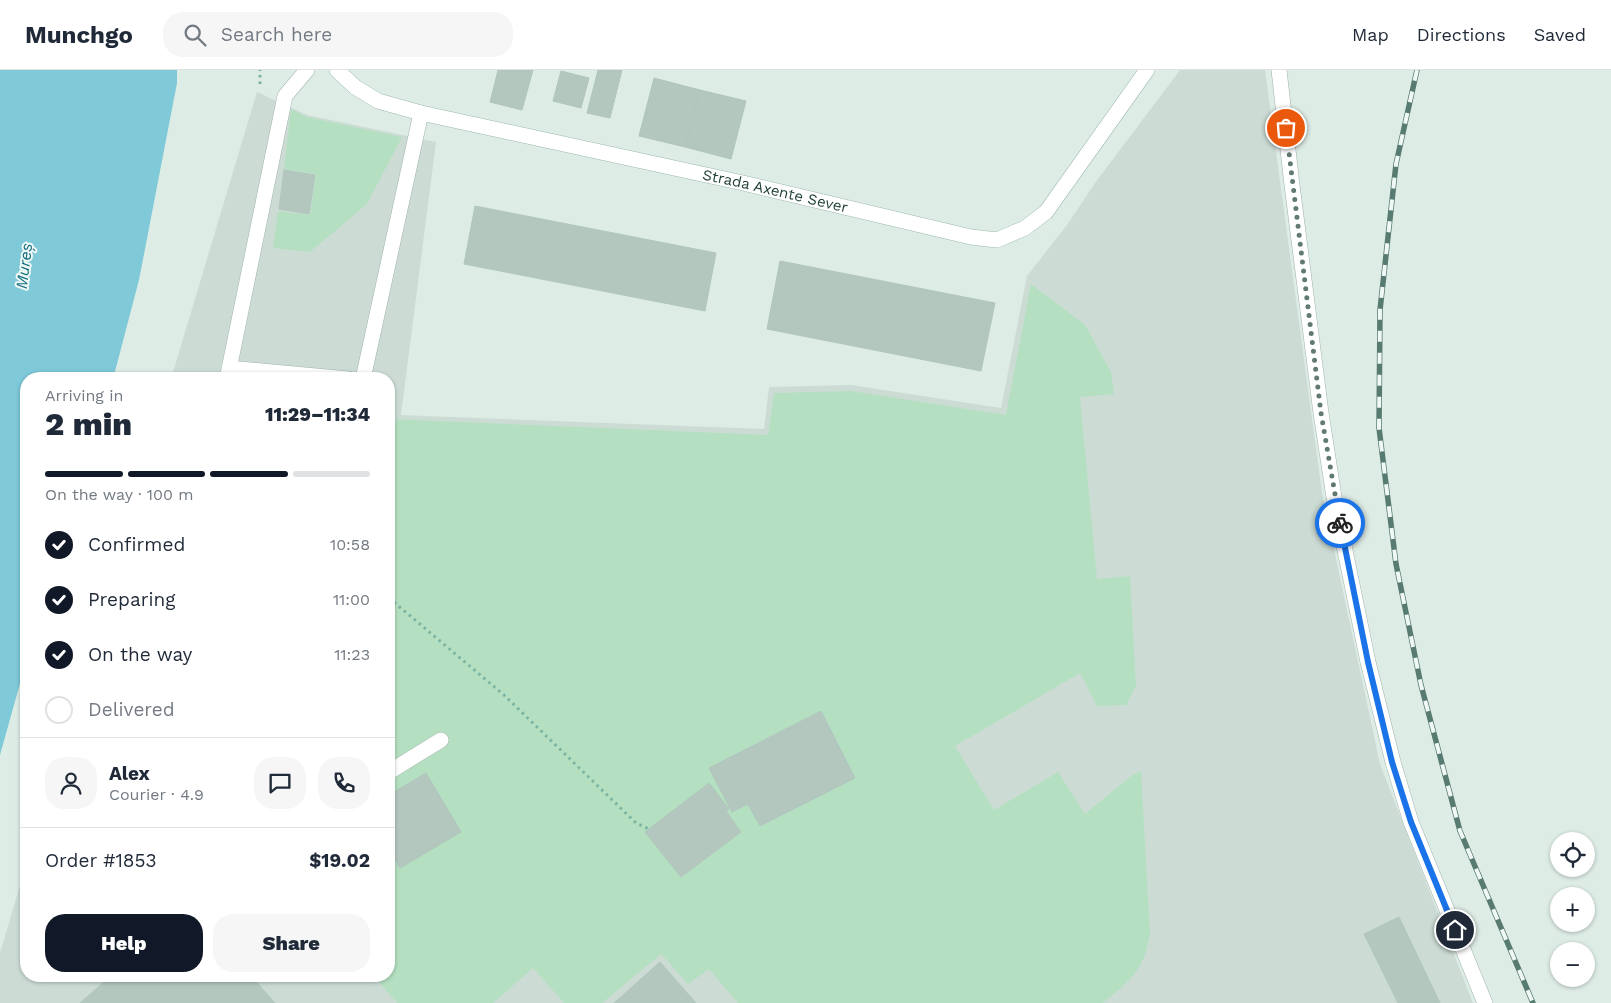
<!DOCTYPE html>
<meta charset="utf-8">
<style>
:root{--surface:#fff;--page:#f6f6f7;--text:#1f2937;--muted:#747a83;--line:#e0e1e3;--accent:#111827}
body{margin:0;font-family:"Work Sans",sans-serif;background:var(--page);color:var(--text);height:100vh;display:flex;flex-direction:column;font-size:19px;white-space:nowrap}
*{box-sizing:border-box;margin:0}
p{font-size:16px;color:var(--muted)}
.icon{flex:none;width:28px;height:28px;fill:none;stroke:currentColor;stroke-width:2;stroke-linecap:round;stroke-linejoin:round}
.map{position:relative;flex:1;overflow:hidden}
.drawer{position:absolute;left:20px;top:302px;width:375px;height:610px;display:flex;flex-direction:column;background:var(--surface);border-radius:20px;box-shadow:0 1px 4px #0004}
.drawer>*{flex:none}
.controls{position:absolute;left:1550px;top:762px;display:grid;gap:10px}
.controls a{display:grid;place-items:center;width:45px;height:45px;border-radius:50%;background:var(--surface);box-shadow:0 1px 4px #0004;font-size:25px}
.pin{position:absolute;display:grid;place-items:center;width:42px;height:42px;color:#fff;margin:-21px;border:2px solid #fff;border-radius:50%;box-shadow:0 1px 5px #0007}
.courier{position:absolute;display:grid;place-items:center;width:50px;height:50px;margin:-25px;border:4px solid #1a73e8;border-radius:50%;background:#fff;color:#222;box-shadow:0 1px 6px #0007}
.head em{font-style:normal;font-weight:800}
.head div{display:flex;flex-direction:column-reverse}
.head{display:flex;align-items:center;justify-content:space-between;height:85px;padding:0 25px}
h1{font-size:32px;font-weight:800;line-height:38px}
.bar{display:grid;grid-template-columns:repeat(4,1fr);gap:8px 5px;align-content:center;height:60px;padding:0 25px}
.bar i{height:6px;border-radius:4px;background:var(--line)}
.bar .selected{background:var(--accent)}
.bar p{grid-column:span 4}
.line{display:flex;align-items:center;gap:12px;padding:0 25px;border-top:1px solid var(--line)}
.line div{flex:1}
.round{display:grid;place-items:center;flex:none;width:52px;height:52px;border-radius:20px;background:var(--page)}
ol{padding:0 25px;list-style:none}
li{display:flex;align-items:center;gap:15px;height:55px}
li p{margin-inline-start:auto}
li .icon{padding:5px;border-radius:50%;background:var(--accent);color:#fff;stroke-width:4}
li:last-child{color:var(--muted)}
li i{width:28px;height:28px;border:2px solid var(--line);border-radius:50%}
.primary-button{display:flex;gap:10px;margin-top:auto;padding:10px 25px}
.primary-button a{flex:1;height:58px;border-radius:20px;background:var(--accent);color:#fff;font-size:20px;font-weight:800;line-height:58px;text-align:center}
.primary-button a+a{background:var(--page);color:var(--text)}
header{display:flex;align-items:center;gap:30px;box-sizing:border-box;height:70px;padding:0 25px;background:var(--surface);border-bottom:1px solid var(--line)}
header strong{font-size:24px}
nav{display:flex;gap:28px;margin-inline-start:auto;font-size:18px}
.search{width:350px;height:45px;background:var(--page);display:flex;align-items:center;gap:12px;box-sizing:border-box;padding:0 18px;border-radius:20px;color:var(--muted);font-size:19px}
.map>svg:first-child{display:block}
</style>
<header>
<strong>Munchgo</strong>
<div class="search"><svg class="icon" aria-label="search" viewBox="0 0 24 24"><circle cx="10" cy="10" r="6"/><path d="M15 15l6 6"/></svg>Search here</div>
<nav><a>Map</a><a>Directions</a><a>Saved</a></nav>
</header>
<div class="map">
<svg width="1611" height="933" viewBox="0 0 1611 933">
<rect width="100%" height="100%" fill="#deece6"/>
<path fill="#ccdcd5" d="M1180,0H1265L1322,423L1380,694L1473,933H0V883L26,795V906H389V309H171L257,22L307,45L436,72L401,345L764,359L769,317L851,315L1001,338L1027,206L1067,155L1095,113Z"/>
<path fill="#b4e0c1" d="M291,39L307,47L402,67L367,134L310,182L273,178L278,141L310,145L316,104L284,99Z
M1031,214L1085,255L1111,302L1114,324L1080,327L1097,509L1130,506L1136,616L1126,635L1097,636L1080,603L955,676L994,740L1058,702L1085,744L1131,706L1141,701L1150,864C1147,876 1145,890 1137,900C1128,913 1115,923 1103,933H738L709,899L688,914L661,884L602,933H564L533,898L493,933H397L374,906H389V349L768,365L774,323L851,321L1006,345Z"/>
<path fill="#7fc9d9" d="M0,0H177V13L139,210L113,309H26V592L0,685Z"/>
<path fill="#b3c7bf" stroke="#b0c6bd" d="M498,0H533L522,40L490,32Z
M598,0H622L610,48L587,43Z
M561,1L589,8L581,38L553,31Z
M654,8L700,20L685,77L639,66Z
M700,20L746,31L731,89L685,77Z
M284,100L315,105L309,144L279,139Z
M475,136L716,183L705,241L464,194Z
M780,191L995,233L981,301L767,259Z
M821,641L855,708L760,756L748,734L732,742L709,698Z
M426,703L461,762L400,798L389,779V725Z
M709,713L729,739L726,741L741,762L681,807L645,762Z
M1399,847L1440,933H1398L1364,864Z
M660,892L696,933H614Z
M111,906H251L275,933H80Z"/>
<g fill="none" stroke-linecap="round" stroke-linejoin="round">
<defs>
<path id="lane" d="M1279,0L1292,115L1321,343L1334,427L1368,592L1393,692L1411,752L1485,933
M229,298L348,309
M227,309L285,26L307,0
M363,309L421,43
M389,702L441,670"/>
<g id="secondary">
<path id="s1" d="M337,0L355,17L378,31L421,43L743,113L971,167L997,170L1025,158L1046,142L1147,0"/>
</g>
</defs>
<use href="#lane" stroke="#a1b4ae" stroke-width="16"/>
<use href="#secondary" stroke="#9cb9af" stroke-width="16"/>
<path stroke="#7bb4a3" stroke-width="3" stroke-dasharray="2.5 4" stroke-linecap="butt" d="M260,14V0
M389,528L504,625L636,753L649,759"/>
<use href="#lane" stroke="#fff" stroke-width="15"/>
<use href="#secondary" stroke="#fff" stroke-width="15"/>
<defs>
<path id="rail" d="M1417,0L1396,94L1380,240L1379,358L1396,494L1421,615L1460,761L1533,933"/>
</defs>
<use href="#rail" stroke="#577a71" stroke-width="5.5"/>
<use href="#rail" stroke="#eff8f4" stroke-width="4" stroke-dasharray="11" stroke-linecap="butt"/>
</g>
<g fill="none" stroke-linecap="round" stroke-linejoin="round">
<path stroke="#617b74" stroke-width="5" stroke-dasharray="0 9" d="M1286,58L1321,343L1340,453"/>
<path stroke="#1a73e8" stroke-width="6" d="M1340,453L1368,592L1392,692L1411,752L1455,860"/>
</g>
<g text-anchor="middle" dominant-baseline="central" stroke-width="4" stroke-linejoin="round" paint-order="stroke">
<g font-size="15" fill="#1e3e36" stroke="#eff8f4">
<text stroke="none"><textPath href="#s1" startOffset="459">Strada Axente Sever</textPath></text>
</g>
<g font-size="16" font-style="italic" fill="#116c80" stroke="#eff8f4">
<text transform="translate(24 196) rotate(-83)">Mureș</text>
</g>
</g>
</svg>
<div class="controls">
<a><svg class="icon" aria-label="locate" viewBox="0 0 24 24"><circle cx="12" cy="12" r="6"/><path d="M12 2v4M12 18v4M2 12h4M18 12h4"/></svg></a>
<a>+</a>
<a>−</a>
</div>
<div class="pin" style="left:1286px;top:58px;background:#ea580c"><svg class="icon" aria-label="bag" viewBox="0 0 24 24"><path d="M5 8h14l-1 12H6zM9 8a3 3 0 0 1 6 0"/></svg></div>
<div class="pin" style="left:1455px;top:860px;background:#1f2937"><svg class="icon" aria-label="home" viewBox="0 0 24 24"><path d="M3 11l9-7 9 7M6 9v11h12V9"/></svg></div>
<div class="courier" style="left:1340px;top:453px"><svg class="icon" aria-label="bike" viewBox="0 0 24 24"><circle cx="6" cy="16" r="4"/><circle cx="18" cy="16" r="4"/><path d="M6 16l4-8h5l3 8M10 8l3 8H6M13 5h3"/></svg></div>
<section class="drawer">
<div class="head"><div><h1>2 min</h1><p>Arriving in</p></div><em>11:29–11:34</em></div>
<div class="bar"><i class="selected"></i><i class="selected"></i><i class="selected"></i><i></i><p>On the way · 100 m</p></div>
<ol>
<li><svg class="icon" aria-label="check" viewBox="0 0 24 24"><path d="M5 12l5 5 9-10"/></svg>Confirmed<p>10:58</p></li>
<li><svg class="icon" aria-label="check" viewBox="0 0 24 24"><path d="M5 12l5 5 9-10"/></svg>Preparing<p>11:00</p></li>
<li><svg class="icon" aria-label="check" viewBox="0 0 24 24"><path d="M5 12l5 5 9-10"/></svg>On the way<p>11:23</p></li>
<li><i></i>Delivered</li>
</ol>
<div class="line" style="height:90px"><a class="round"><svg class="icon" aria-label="person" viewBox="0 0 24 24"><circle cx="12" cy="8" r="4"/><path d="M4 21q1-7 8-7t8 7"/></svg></a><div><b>Alex</b><p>Courier · 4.9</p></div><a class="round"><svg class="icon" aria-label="chat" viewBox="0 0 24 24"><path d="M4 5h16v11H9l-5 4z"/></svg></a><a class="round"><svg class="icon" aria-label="phone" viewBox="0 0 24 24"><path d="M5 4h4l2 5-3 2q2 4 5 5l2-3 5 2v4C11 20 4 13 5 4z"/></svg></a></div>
<div class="line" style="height:65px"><div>Order #1853</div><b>$19.02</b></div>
<div class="primary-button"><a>Help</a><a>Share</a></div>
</section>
</div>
